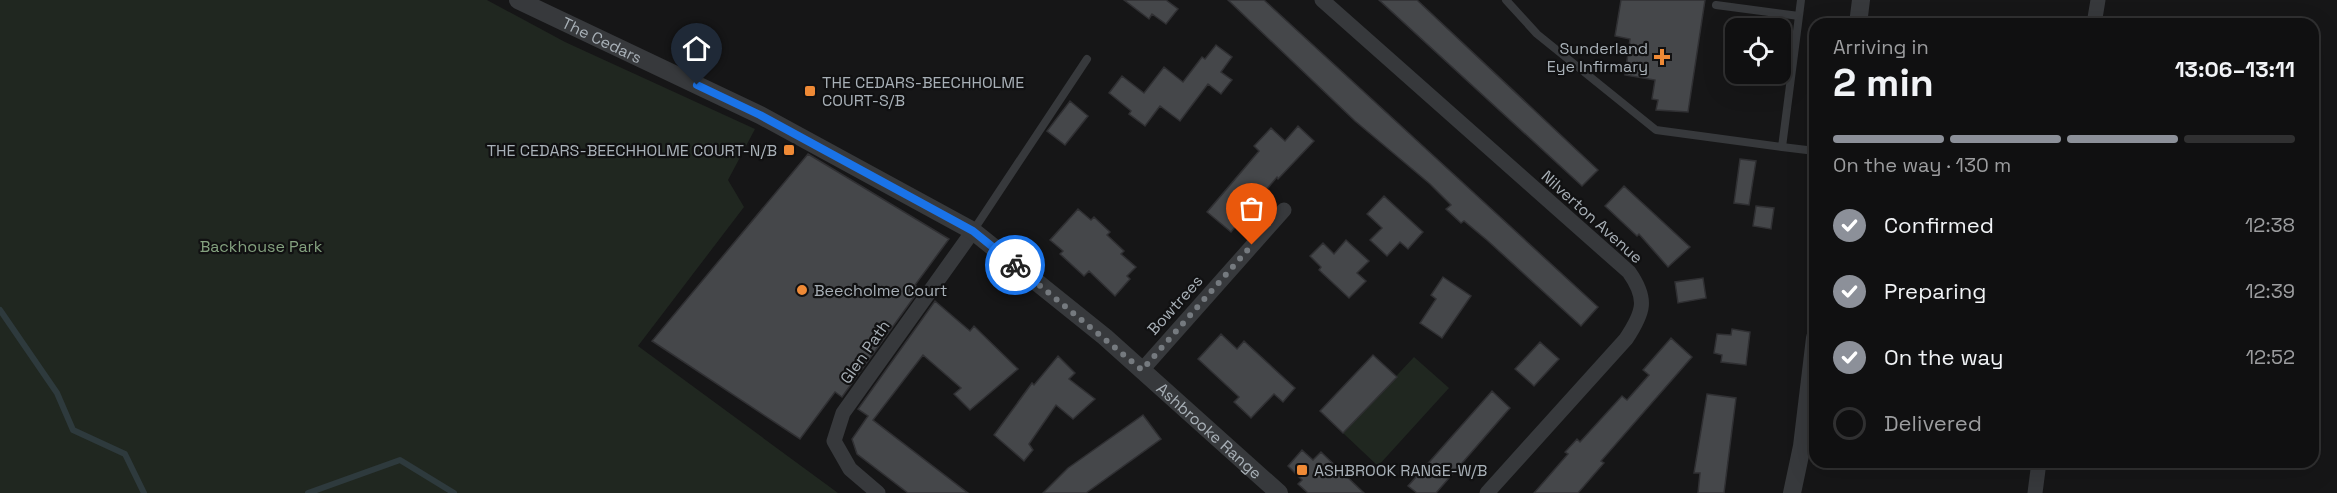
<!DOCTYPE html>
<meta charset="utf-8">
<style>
:root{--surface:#101011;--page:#1e1e1f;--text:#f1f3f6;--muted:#9c9d9f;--line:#303031;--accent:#8c9099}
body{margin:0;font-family:"Space Grotesk",sans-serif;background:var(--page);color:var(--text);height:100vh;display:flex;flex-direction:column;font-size:22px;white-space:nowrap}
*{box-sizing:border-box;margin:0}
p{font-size:20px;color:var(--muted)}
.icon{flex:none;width:33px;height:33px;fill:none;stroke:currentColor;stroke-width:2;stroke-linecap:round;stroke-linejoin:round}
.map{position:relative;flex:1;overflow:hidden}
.drawer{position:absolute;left:1809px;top:18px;width:510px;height:450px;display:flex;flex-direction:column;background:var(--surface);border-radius:18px;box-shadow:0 6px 24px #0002,0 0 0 2px var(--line)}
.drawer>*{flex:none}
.tools{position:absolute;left:1725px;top:18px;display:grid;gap:12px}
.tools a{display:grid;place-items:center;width:66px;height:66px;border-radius:12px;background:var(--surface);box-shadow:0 6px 24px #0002,0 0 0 2px var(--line);font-size:30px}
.pin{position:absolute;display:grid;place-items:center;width:51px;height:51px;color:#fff;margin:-62px -26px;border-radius:50% 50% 50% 0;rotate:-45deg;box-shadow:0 0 6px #0007}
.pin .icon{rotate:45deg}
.courier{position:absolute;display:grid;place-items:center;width:60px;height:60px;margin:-30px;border:4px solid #1a73e8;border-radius:50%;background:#fff;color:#222;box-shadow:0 2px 8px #0007}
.head em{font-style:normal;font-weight:700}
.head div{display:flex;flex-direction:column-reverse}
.head{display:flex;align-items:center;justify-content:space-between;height:102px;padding:0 24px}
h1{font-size:39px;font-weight:700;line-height:45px}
.bar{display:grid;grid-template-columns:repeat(4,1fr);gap:9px 6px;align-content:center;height:72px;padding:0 24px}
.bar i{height:8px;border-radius:4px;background:var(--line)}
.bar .active{background:var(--accent)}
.bar p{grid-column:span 4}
ol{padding:0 24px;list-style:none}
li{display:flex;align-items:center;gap:18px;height:66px}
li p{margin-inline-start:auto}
li .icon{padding:6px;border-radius:50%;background:var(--accent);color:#fff;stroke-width:4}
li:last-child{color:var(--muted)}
li i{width:33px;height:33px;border:3px solid var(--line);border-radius:50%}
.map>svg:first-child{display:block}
</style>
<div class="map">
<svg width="2337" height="493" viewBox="0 0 2337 493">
<rect width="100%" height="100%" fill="#161617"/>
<path fill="#202720" d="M0,0H487L565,42L755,129L728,180L744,207L638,346L838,493H0Z
M1414,357L1449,388L1378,466L1343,433Z"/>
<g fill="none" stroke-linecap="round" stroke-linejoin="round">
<path stroke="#2e3a3d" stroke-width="6" d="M0,310L57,393L73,430L125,454L144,493
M308,493L400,460L454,493"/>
</g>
<path fill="#45474a" stroke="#303033" stroke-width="1.5" d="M1124,0H1166L1178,9L1166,24L1152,14L1149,19Z
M1228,0H1264L1598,307L1581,326L1488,241L1464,221L1461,223L1446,209L1451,205L1430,184L1355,121Z
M1379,0H1417L1598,170L1582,186Z
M1621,0H1705L1688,112L1656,110L1658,100L1652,99L1655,80L1625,75L1630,39L1615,36Z
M1216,45L1232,57L1221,72L1232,80L1221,94L1208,84L1180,121L1160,106L1145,126L1129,114L1131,111L1109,93L1122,76L1144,93L1164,67L1183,82L1202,57L1205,59Z
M1070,101L1088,116L1065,145L1047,131Z
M1298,126L1314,141L1278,179L1277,177L1231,232L1207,212L1259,151L1254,146L1271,128L1285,141Z
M808,154L949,239L915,285L920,289L842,397L835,392L800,439L652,341Z
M1740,159L1756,161L1749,205L1734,203Z
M1624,186L1690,247L1668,267L1639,234L1637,236L1605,206Z
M1384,196L1423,232L1408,249L1400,242L1387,256L1370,240L1382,228L1367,214Z
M1756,206L1774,208L1771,229L1753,226Z
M1078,209L1091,220L1094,217L1110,232L1107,235L1124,251L1121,254L1136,267L1127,276L1130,279L1115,296L1089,271L1084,276L1060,254L1063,251L1050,240Z
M1346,240L1369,261L1357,273L1366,281L1349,298L1319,270L1321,267L1310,256L1323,243L1334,254Z
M1443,277L1471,296L1442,338L1420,323L1436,299L1431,295Z
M1703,278L1706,298L1678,303L1675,282Z
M935,301L970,331L974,326L1018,369L970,410L954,394L961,388L923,355L873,420L968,493H908L857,454L852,439L868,416L858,409Z
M1732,329L1750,332L1746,365L1721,362L1722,355L1714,353L1717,334L1731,335Z
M1221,334L1237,349L1244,341L1295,388L1283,402L1274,394L1251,418L1234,402L1239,397L1198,359Z
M1671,338L1692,357L1601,461L1604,463L1578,493H1534L1568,454L1565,452L1577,439L1580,442L1622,396L1627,400L1649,375L1643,370Z
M1540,342L1559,359L1534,386L1515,369Z
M1373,355L1397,377L1343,433L1320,411Z
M1058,356L1075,373L1069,379L1095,399L1073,419L1056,405L1029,444L1033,450L1024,461L994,435L1032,383L1034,385Z
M1492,391L1510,408L1436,493H1417L1408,486Z
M1707,394L1736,398L1724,493H1698L1700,473H1694Z
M1143,415L1161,439L1086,493H1043L1068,468Z
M1302,450L1313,460L1321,452L1364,493H1308L1298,484L1302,480L1288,466Z"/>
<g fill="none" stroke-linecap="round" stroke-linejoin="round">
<path stroke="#37393c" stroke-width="8" d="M1506,0L1537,34L1656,130L1782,147
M1716,5L1799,16L1782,147L1815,151
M1799,16L1801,0
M973,231L1087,59"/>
<path stroke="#37393c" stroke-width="15" d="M1322,0L1629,272C1648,299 1644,312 1626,339L1487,493
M2094,24L2098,0
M1142,370L1284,210
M878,493L850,469L834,441L843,413L973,231
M2035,493L2039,462"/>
<g stroke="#37393c" stroke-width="18">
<path id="s1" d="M518,0L760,115L973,231L1105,337L1279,493"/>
<path d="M1858,24L1861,0"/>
<path d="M1792,493L1802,446L1815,338"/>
</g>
</g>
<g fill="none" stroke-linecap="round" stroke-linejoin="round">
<path stroke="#757a7f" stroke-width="6" stroke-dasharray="0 10.8" d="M1015,265L1142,370L1252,245"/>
<path stroke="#1a73e8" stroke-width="8" d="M697,85L760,115L973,231L1015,265"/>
</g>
<g fill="#ef8a36" stroke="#111112" stroke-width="2">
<path d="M1659 48h6v6h6v6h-6v6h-6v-6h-6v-6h6z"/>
<rect x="804" y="85" width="12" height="12" rx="3"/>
<rect x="783" y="144" width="12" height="12" rx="3"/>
<circle cx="802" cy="290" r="6"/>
<rect x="1296" y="464" width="12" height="12" rx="3"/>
</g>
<g text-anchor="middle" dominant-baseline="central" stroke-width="4.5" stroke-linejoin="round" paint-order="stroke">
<g font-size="16" fill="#a8b0b7" stroke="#111112">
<text stroke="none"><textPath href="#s1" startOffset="93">The Cedars</textPath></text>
<text transform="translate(1592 217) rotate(42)">Nilverton Avenue</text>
<text transform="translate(1175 305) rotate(-48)">Bowtrees</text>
<text transform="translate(865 352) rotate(-55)">Glen Path</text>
<text stroke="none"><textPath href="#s1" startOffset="820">Ashbrooke Range</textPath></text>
</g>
<g font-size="16" fill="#a8b0b7" stroke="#111112" text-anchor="start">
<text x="1648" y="48" text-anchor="end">Sunderland<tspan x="1648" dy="18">Eye Infirmary</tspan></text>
<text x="822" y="82">THE CEDARS-BEECHHOLME<tspan x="822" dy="18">COURT-S/B</tspan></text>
<text x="777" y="150" text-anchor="end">THE CEDARS-BEECHHOLME COURT-N/B</text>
<text x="814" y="290">Beecholme Court</text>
<text x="1314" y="470">ASHBROOK RANGE-W/B</text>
</g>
<g font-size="16" fill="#84a27f" stroke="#111112">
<text x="261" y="246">Backhouse Park</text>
</g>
</g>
</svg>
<div class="tools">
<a><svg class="icon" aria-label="locate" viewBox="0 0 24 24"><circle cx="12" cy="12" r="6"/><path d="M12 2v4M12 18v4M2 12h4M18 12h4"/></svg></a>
</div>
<div class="pin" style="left:1252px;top:245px;background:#ea580c"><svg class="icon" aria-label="bag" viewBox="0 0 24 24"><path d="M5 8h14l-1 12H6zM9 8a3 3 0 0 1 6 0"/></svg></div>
<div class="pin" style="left:697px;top:85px;background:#1f2937"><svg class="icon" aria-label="home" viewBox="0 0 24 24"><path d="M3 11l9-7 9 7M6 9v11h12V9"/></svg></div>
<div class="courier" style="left:1015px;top:265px"><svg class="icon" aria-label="bike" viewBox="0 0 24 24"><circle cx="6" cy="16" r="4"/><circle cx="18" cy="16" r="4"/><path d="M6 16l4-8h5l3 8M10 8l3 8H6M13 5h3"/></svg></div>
<section class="drawer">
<div class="head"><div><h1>2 min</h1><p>Arriving in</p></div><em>13:06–13:11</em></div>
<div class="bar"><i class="active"></i><i class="active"></i><i class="active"></i><i></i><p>On the way · 130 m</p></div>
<ol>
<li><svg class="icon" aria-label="check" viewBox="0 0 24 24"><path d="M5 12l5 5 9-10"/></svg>Confirmed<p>12:38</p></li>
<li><svg class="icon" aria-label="check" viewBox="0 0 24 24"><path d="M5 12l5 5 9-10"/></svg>Preparing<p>12:39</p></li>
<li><svg class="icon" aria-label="check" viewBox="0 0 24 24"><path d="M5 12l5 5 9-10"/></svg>On the way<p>12:52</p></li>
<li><i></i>Delivered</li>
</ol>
</section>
</div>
